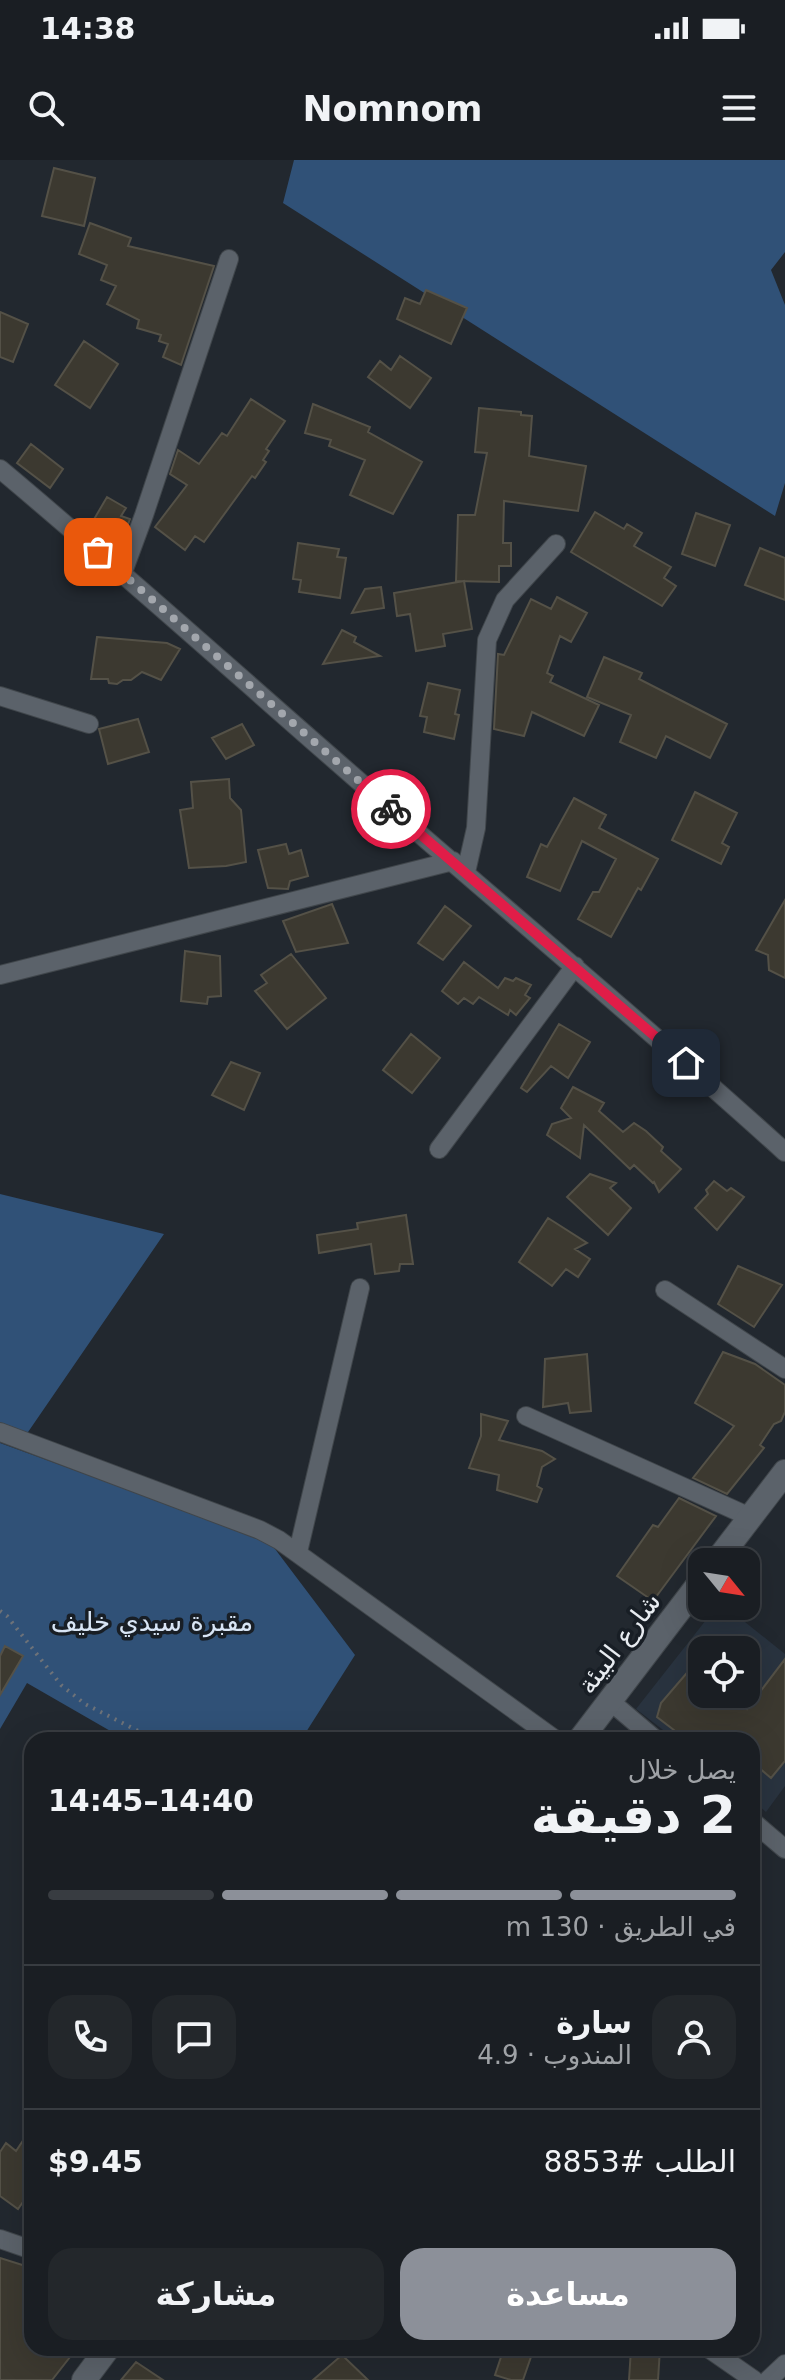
<!DOCTYPE html>
<html lang="ar">
<meta charset="utf-8">
<style>
:root{--surface:#1a1e23;--page:#23272b;--text:#f1f3f6;--muted:#9fa2a6;--line:#383c41;--accent:#8c9099}
body{margin:0;font-family:"DejaVu Sans",Vazirmatn,sans-serif;background:var(--page);color:var(--text);direction:rtl;height:100vh;display:flex;flex-direction:column;font-size:30px;white-space:nowrap}
*{box-sizing:border-box;margin:0}
p{font-size:26px;color:var(--muted)}
.icon{flex:none;width:44px;height:44px;fill:none;stroke:currentColor;stroke-width:2;stroke-linecap:round;stroke-linejoin:round}
.map{position:relative;flex:1;overflow:hidden;direction:ltr}
.drawer{position:absolute;left:24px;top:1572px;width:736px;height:624px;display:flex;flex-direction:column;background:var(--surface);border-radius:24px;box-shadow:0 8px 32px #0002,0 0 0 2px var(--line);direction:rtl}
.drawer>*{flex:none}
.needle{width:52px;rotate:120deg}
.tools{position:absolute;left:688px;top:1388px;display:grid;gap:16px}
.tools a{display:grid;place-items:center;width:72px;height:72px;border-radius:16px;background:var(--surface);box-shadow:0 8px 32px #0002,0 0 0 2px var(--line);font-size:40px}
.pin{position:absolute;display:grid;place-items:center;width:68px;height:68px;color:#fff;margin:-34px;border-radius:16px;box-shadow:0 4px 12px #0006}
.courier{position:absolute;display:grid;place-items:center;width:80px;height:80px;margin:-40px;border:6px solid #e11d48;border-radius:50%;background:#fff;color:#222;box-shadow:0 2px 10px #0007}
.headline em{font-style:normal;font-weight:700}
.headline div{display:flex;flex-direction:column-reverse}
.headline{display:flex;align-items:center;justify-content:space-between;height:136px;padding:0 24px}
h1{font-size:52px;font-weight:700;line-height:60px}
.bar{display:grid;grid-template-columns:repeat(4,1fr);gap:12px 8px;align-content:center;height:96px;padding:0 24px}
.bar i{height:10px;border-radius:6px;background:var(--line)}
.bar .current{background:var(--accent)}
.bar p{grid-column:span 4}
.line{display:flex;align-items:center;gap:20px;padding:0 24px;border-top:2px solid var(--line)}
.line div{flex:1}
.round{display:grid;place-items:center;flex:none;width:84px;height:84px;border-radius:24px;background:var(--page)}
.action{display:flex;gap:16px;margin-top:auto;padding:16px 24px}
.action a{flex:1;height:92px;border-radius:24px;background:var(--accent);color:#fff;font-size:32px;font-weight:700;line-height:92px;text-align:center}
.action a+a{background:var(--page);color:var(--text)}
.status{display:flex;justify-content:space-between;align-items:center;height:56px;padding:0 40px;background:var(--surface);direction:ltr}
.status svg{height:22px;fill:currentColor}
header{display:flex;justify-content:space-between;align-items:center;height:104px;padding:0 24px;background:var(--surface);font-size:36px;font-weight:700}
.map>svg:first-child{display:block}
</style>
<div class="status"><b>14:38</b><svg viewBox="0 0 49 12"><path d="M0 12V9h3v3zM5 12V6h3v6zM10 12V3h3v9zM15 12V0h3v12zM26 1h20v11H26zM47 4h2v5h-2z"/></svg></div>
<header><svg class="icon" aria-label="menu" viewBox="0 0 24 24"><path d="M4 6h16M4 12h16M4 18h16"/></svg>Nomnom<svg class="icon" aria-label="search" viewBox="0 0 24 24"><circle cx="10" cy="10" r="6"/><path d="M15 15l6 6"/></svg></header>
<div class="map">
<svg width="785" height="2220" viewBox="0 0 785 2220">
<rect width="100%" height="100%" fill="#22282f"/>
<path fill="#29333f" fill-rule="evenodd" d="M717,1446H725L785,1494V1626L766,1652L752,1640L754,1611L752,1609V1580H676L636,1549ZM702,1490H746V1534H702Z"/>
<path fill="#305177" d="M294,0H785V92L771,110L785,145V323L775,356L283,43Z
M0,1034L164,1074L26,1275L0,1264Z
M0,1283L269,1381L355,1495L301,1580H126L27,1523L0,1569Z"/>
<path fill="#3c3930" stroke="#545147" stroke-width="2" d="M54,8L95,18L84,66L42,56Z
M90,63L131,78L128,86L214,106L181,205L163,197L168,184L159,181L161,175L137,168L139,160L107,144L116,126L101,120L107,105L79,94Z
M426,130L467,148L451,184L397,159L405,138L420,144Z
M0,152L28,164L13,202L0,197Z
M84,181L118,204L90,248L55,225Z
M400,196L431,218L410,248L368,217L380,201L391,210Z
M251,239L285,261L266,289L269,291L263,300L266,302L255,318L252,316L204,382L195,376L185,390L155,367L187,325L170,314L178,290L199,304L222,273L227,276Z
M313,244L370,267L368,272L422,302L393,354L350,335L365,300L329,286L331,280L305,273Z
M479,248L521,252V255L532,256L529,296L586,306L578,351L504,341L503,383H511V406H499V422L456,421L458,355H475L487,293L475,292Z
M31,284L63,309L50,328L17,303Z
M107,337L126,348L121,356L130,359L123,377L93,361Z
M595,352L624,369L627,364L642,373L634,386L671,407L664,418L676,426L662,446L571,392Z
M696,353L730,365L715,406L682,394Z
M298,383L339,389L337,397L346,398L340,438L299,432L301,420L293,419Z
M760,388L785,398V440L745,425Z
M464,421L472,469L443,474L445,486L416,491L410,454L397,456L394,433Z
M381,427L384,448L352,453L365,429Z
M557,437L587,453L571,482L560,476L547,513L553,516L550,522L599,545L584,576L532,552L524,576L494,569L498,494L504,495L531,439L551,449Z
M342,470L356,477L354,482L380,496L323,504Z
M97,477L167,483L180,489L161,520L142,512L131,520H123L117,524L109,523L108,519H91Z
M604,497L642,513L639,519L727,564L710,598L666,576L656,598L620,582L631,555L587,537Z
M428,523L460,530L455,554L459,555L454,579L424,572L427,557L420,556Z
M138,559L149,592L108,604L99,569Z
M242,564L254,585L226,599L212,578Z
M229,619L230,638L241,650L246,702L226,706L189,708L180,650L193,648L191,622Z
M695,632L737,653L722,683L729,687L721,704L672,680Z
M574,638L606,655L599,668L658,699L641,730L638,728L611,777L578,759L593,732H599L616,699L582,681L560,731L527,717L541,684L547,687Z
M286,684L289,694L301,690L308,716L290,721L288,729L268,728L258,690Z
M785,740V818L769,810L768,795L756,790Z
M332,744L348,783L296,792L283,761Z
M445,746L471,766L443,800L418,783Z
M185,791L220,796L221,836L208,837L207,844L181,841Z
M291,794L326,838L287,869L255,831L267,823L261,815Z
M464,802L498,828L505,818L513,821L516,818L531,825L525,835L530,838L516,855L510,850L508,855L479,837L473,844L464,838L458,844L442,831Z
M559,864L590,882L568,918L551,906L527,932L521,928Z
M411,874L440,898L412,933L383,910Z
M231,902L260,913L244,950L212,935Z
M573,927L604,943L599,951L623,972L634,963L646,971L663,987L661,991L681,1009L659,1032L654,1022L653,1023L634,1005L630,1009L584,965L580,998L547,975L552,964L571,958L561,948Z
M590,1014L616,1023L610,1028L631,1048L608,1075L567,1037Z
M714,1021L727,1031L731,1028L744,1037L717,1070L695,1048L708,1034L706,1030Z
M406,1055L413,1104H400L399,1111L375,1114L371,1084L319,1093L317,1075L358,1069L357,1063Z
M548,1058L587,1083L575,1089L590,1099L578,1117L566,1109L552,1126L519,1102Z
M738,1106L782,1125L754,1167L718,1144Z
M723,1192L755,1204L785,1225V1252L781,1261L774,1264L760,1285L764,1288L727,1334L693,1318L734,1266L695,1243Z
M587,1194L591,1251L570,1253L568,1243L543,1247L545,1199Z
M481,1254L508,1261L499,1280L542,1291L555,1299L542,1307L537,1326L542,1329L537,1342L497,1330L499,1315L469,1308L481,1276Z
M679,1338L716,1356L653,1441L617,1416L653,1365L658,1367Z
M5,1486L23,1496L0,1535V1496Z
M785,1499V1601L771,1618L752,1602V1580H687L657,1557L661,1543L692,1507L702,1515V1534H727L747,1549Z
M32,1967V2043L25,2039L18,2049L0,2036V1992L6,1983L16,1991Z
M0,2098L32,2108V2188H77L52,2220H0Z
M504,2188H525L533,2191L523,2220H511L495,2215Z
M631,2189H660L658,2220H629Z
M342,2195L368,2220H313Z
M136,2202L163,2220H121Z"/>
<g fill="none" stroke-linecap="round" stroke-linejoin="round">
<defs>
<path id="street" d="M0,309C130,418 256,532 384,643C517,759 654,873 785,992
M123,412L144,355L229,99
M0,536L89,564
M466,712L476,668L487,480L505,440L556,384
M0,815L453,701
M439,989L575,806
M665,1130L785,1209
M526,1256L750,1357
M0,1272L260,1370L279,1380L556,1580
M298,1392L360,1128
M610,1541L656,1580
M752,1661L785,1689
M0,2079L32,2090
M708,2188L754,2220
M768,2220L785,2204"/>
<path id="secondary" d="M716,1402L785,1312
M580,1580L702,1420
M84,2220L108,2188"/>
</defs>
<use href="#street" stroke="#40464b" stroke-width="20"/>
<use href="#secondary" stroke="#40464b" stroke-width="26"/>
<path stroke="#6d7279" stroke-width="4" stroke-dasharray="2 6" stroke-linecap="butt" d="M0,1451L7,1456L61,1525L85,1544L156,1580"/>
<use href="#street" stroke="#5b626a" stroke-width="18"/>
<use href="#secondary" stroke="#5b626a" stroke-width="24"/>
</g>
<g fill="none" stroke-linecap="round" stroke-linejoin="round">
<path stroke="#a3a7ad" stroke-width="8" stroke-dasharray="0 14.4" d="M98,392L391,649"/>
<path stroke="#e11d48" stroke-width="10" d="M391,649L686,903"/>
</g>
<g text-anchor="middle" dominant-baseline="central" stroke-width="7" stroke-linejoin="round" paint-order="stroke">
<g font-size="26" fill="#d8e5f5" stroke="#181e25">
<text x="152" y="1462">مقبرة سيدي خليف</text>
</g>
<g font-size="26" fill="#e8ecf1" stroke="#181e25">
<text transform="translate(619 1483) rotate(-53)">شارع البيئة</text>
</g>
</g>
</svg>
<div class="tools">
<a><svg class="needle" viewBox="-14 -14 28 28"><path d="M0-13l5 13h-10z" fill="#e53935"/><path d="M0 13l5-13h-10z" fill="#9fa2a6"/></svg></a>
<a><svg class="icon" aria-label="locate" viewBox="0 0 24 24"><circle cx="12" cy="12" r="6"/><path d="M12 2v4M12 18v4M2 12h4M18 12h4"/></svg></a>
</div>
<div class="pin" style="left:98px;top:392px;background:#ea580c"><svg class="icon" aria-label="bag" viewBox="0 0 24 24"><path d="M5 8h14l-1 12H6zM9 8a3 3 0 0 1 6 0"/></svg></div>
<div class="pin" style="left:686px;top:903px;background:#1f2937"><svg class="icon" aria-label="home" viewBox="0 0 24 24"><path d="M3 11l9-7 9 7M6 9v11h12V9"/></svg></div>
<div class="courier" style="left:391px;top:649px"><svg class="icon" aria-label="bike" viewBox="0 0 24 24"><circle cx="6" cy="16" r="4"/><circle cx="18" cy="16" r="4"/><path d="M6 16l4-8h5l3 8M10 8l3 8H6M13 5h3"/></svg></div>
<section class="drawer">
<div class="headline"><div><h1>2 دقيقة</h1><p>يصل خلال</p></div><em>14:40–14:45</em></div>
<div class="bar"><i class="current"></i><i class="current"></i><i class="current"></i><i></i><p>في الطريق · 130 m</p></div>
<div class="line" style="height:144px"><a class="round"><svg class="icon" aria-label="person" viewBox="0 0 24 24"><circle cx="12" cy="8" r="4"/><path d="M4 21q1-7 8-7t8 7"/></svg></a><div><b>سارة</b><p>المندوب · 4.9</p></div><a class="round"><svg class="icon" aria-label="chat" viewBox="0 0 24 24"><path d="M4 5h16v11H9l-5 4z"/></svg></a><a class="round"><svg class="icon" aria-label="phone" viewBox="0 0 24 24"><path d="M5 4h4l2 5-3 2q2 4 5 5l2-3 5 2v4C11 20 4 13 5 4z"/></svg></a></div>
<div class="line" style="height:104px"><div>الطلب #8853</div><b>$9.45</b></div>
<div class="action"><a>مساعدة</a><a>مشاركة</a></div>
</section>
</div>
